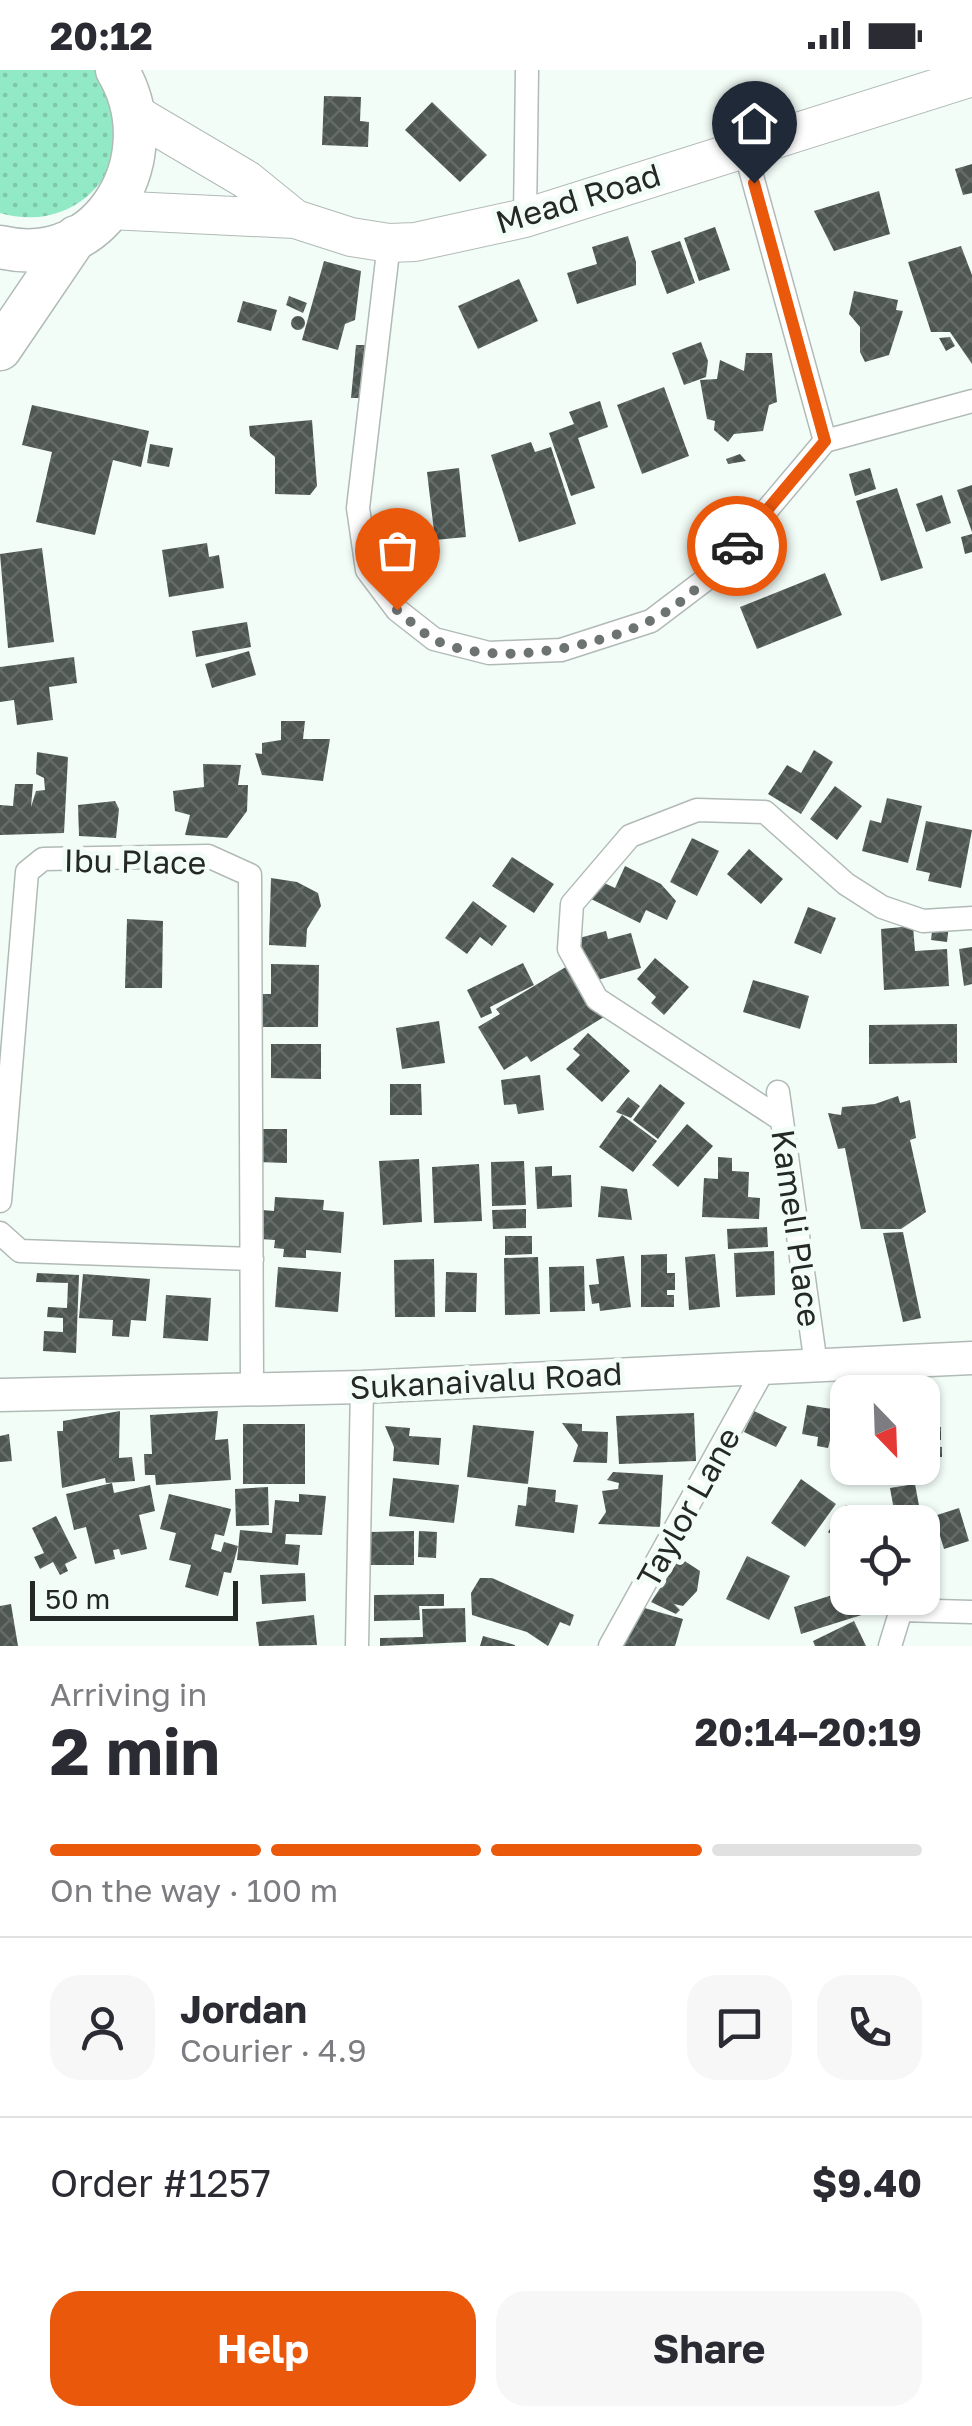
<!DOCTYPE html>
<meta charset="utf-8">
<style>
:root{--surface:#fff;--page:#f7f7f7;--text:#2b2b33;--muted:#7c7c81;--line:#e1e1e2;--accent:#ea580c}
body{margin:0;font-family:"Golos Text",sans-serif;background:var(--page);color:var(--text);height:100vh;display:flex;flex-direction:column;font-size:38px;white-space:nowrap}
*{box-sizing:border-box;margin:0}
p{font-size:32px;color:var(--muted)}
.icon{flex:none;width:55px;height:55px;fill:none;stroke:currentColor;stroke-width:2;stroke-linecap:round;stroke-linejoin:round}
.map{position:relative;height:1576px;overflow:hidden}
.drawer{display:flex;flex-direction:column;background:var(--surface);flex:1}
.drawer>*{flex:none}
.needle{width:65px;rotate:157deg}
.buttons{position:absolute;left:830px;top:1305px;display:grid;gap:20px}
.buttons a{display:grid;place-items:center;width:110px;height:110px;border-radius:20px;background:var(--surface);box-shadow:0 2px 8px #0004;font-size:50px}
.scale{position:absolute;left:30px;bottom:25px;width:208px;box-sizing:border-box;padding-left:10px;border:5px solid #242826;border-top:0;font-size:28px;line-height:35px;white-space:nowrap;color:#242826;-webkit-text-stroke:8px #f3fdf8;paint-order:stroke}
.pin{position:absolute;display:grid;place-items:center;width:85px;height:85px;color:#fff;margin:-102px -42px;border-radius:50% 50% 50% 0;rotate:-45deg;box-shadow:0 0 10px #0007}
.pin .icon{rotate:45deg}
.courier{position:absolute;display:grid;place-items:center;width:100px;height:100px;margin:-50px;border:8px solid #ea580c;border-radius:50%;background:#fff;color:#222;box-shadow:0 2px 12px #0007}
.overview em{font-style:normal;font-weight:700}
.overview div{display:flex;flex-direction:column-reverse}
.overview{display:flex;align-items:center;justify-content:space-between;height:170px;padding:0 50px}
h1{font-size:65px;font-weight:700;line-height:75px}
.bar{display:grid;grid-template-columns:repeat(4,1fr);gap:15px 10px;align-content:center;height:120px;padding:0 50px}
.bar i{height:12px;border-radius:8px;background:var(--line)}
.bar .active{background:var(--accent)}
.bar p{grid-column:span 4}
.line{display:flex;align-items:center;gap:25px;padding:0 50px;border-top:2px solid var(--line)}
.line div{flex:1}
.round{display:grid;place-items:center;flex:none;width:105px;height:105px;border-radius:30px;background:var(--page)}
.action{display:flex;gap:20px;margin-top:auto;padding:20px 50px}
.action a{flex:1;height:115px;border-radius:30px;background:var(--accent);color:#fff;font-size:40px;font-weight:700;line-height:115px;text-align:center}
.action a+a{background:var(--page);color:var(--text)}
.status{display:flex;justify-content:space-between;align-items:center;height:70px;padding:0 50px;background:var(--surface);direction:ltr}
.status svg{height:28px;fill:currentColor}
.map>svg:first-child{display:block}
</style>
<div class="status"><b>20:12</b><svg viewBox="0 0 49 12"><path d="M0 12V9h3v3zM5 12V6h3v6zM10 12V3h3v9zM15 12V0h3v12zM26 1h20v11H26zM47 4h2v5h-2z"/></svg></div>
<div class="map">
<svg width="972" height="1576" viewBox="0 0 972 1576">
<defs>
<pattern id="grass-dots" width="8" height="8" patternUnits="userSpaceOnUse" patternTransform="scale(2.5)"><rect width="8" height="8" fill="#92e9c5"/><path d="M2 2h.1M6 6h.1" fill="none" stroke="#7ec8a9" stroke-width="1.8" stroke-linecap="round"/></pattern>
<pattern id="building-cross-hatch" width="8" height="8" patternUnits="userSpaceOnUse" patternTransform="scale(2.5)"><rect width="8" height="8" fill="#4e5652"/><path d="M0 0l8 8M0 8l8-8" fill="none" stroke="#646b68"/></pattern>
</defs>
<rect width="100%" height="100%" fill="#f3fdf8"/>
<path fill="url(#grass-dots)" d="M0,0H103C109,16 124,42 122,59C114,121 62,161 0,143Z"/>
<path fill="url(#building-cross-hatch)" d="M324,26L361,27L360,51L369,52L368,77L322,75Z
M432,32L487,85L460,112L405,60Z
M972,94V123L963,125L955,99Z
M879,121L890,164L834,181L814,141Z
M715,157L730,200L699,211L684,168Z
M628,166L636,192V215L577,234L567,203L597,194L592,177Z
M680,171L695,213L667,224L651,181Z
M961,176L972,205V294L950,262H931L908,192Z
M324,191L361,201L355,250L345,254L338,280L302,270Z
M519,209L538,251L478,279L458,236Z
M854,221L898,230L896,240L903,241L889,285L865,292L860,282V257L849,244Z
M289,226L307,233L303,243L286,235Z
M243,231L277,240L271,261L237,252Z
M291 253a7 7 0 1 1 14 0a7 7 0 1 1-14 0Z
M950,267L955,276L946,281L939,268Z
M701,272L708,291L706,307L684,315L672,283Z
M356,275H369L364,328H351Z
M746,283H772L777,332L769,335L763,361L734,364L728,372L714,360L715,351L707,349L700,310L717,309L720,290L744,301Z
M664,317L689,386L642,404L617,335Z
M600,331L608,357L578,368L595,418L571,426L549,363L574,354L569,342Z
M32,335L149,361L141,397L113,390L95,465L36,452L52,382L22,375Z
M312,350L317,416L310,425L275,424V387L250,366L249,356Z
M531,372L535,382L551,377L576,454L519,472L491,385Z
M150,374L173,378L169,397L147,393Z
M740,384L746,391L728,394L726,389Z
M459,398L466,467L435,470L427,402Z
M870,398L876,419L855,426L849,404Z
M972,415V462L957,420Z
M897,418L923,498L881,511L856,431Z
M942,425L951,453L926,462L916,434Z
M972,464V482L965,484L961,467Z
M207,473L209,487L219,485L224,518L169,527L162,480Z
M42,478L54,572L8,578L0,484Z
M825,503L842,545L757,579L740,537Z
M247,552L251,577L196,587L192,561Z
M249,581L256,605L212,618L205,594Z
M74,587L77,613L49,617L53,650L17,655L14,630L0,632V597Z
M281,651H305L303,669H330L323,711L262,705L255,683L262,684V673L281,670Z
M814,680L833,692L801,744L768,724L787,695L801,703Z
M37,682L68,687L64,763L0,765V735L13,736L15,714H33L31,737L36,721L45,720L44,708L36,704Z
M203,694L241,695L238,715H248L247,741L227,768L185,765L190,745L175,741L173,721L204,717Z
M835,716L862,736L837,770L810,749Z
M887,728L922,736L908,793L862,781L870,750L881,753Z
M115,731L119,739L116,768L79,766L78,735Z
M926,751L972,760L961,818L928,811L930,803L916,800Z
M692,768L719,781L697,826L670,812Z
M749,779L783,809L761,834L727,804Z
M512,787L554,814L534,843L492,816Z
M625,796L661,814L676,831L667,850L646,840L640,853L589,828L598,810L615,818Z
M271,808L297,812L318,823L321,836L307,859L306,877L269,875Z
M473,831L507,856L492,876L480,867L467,884L445,868Z
M808,837L836,848L821,884L794,873Z
M127,849L163,851L162,918H125Z
M933,853L949,855L947,872L931,870Z
M913,856L915,881L947,879L949,916L884,920L881,859Z
M606,861L608,869L631,863L641,898L590,912L579,868Z
M972,877V914L964,916L959,879Z
M655,888L689,917L664,945L651,933L656,927L637,909Z
M574,892L607,945L531,992L527,986L504,1000L478,957L500,944L496,939Z
M523,893L534,915L490,937L492,943L481,948L467,920Z
M271,894L319,895L318,957H257V924H271Z
M753,910L809,926L800,959L743,942Z
M439,951L445,993L402,999L396,958Z
M957,954V993L869,994V955Z
M588,963L630,1001L602,1032L566,999L580,985L573,979Z
M271,974H321V1009L271,1008Z
M540,1005L544,1040L518,1044L516,1034L504,1035L501,1010Z
M390,1014H421L422,1045H390Z
M660,1014L685,1033L658,1069L633,1050Z
M898,1026L900,1033L910,1030L916,1068L910,1070L926,1142L901,1159H861L845,1078L838,1079L828,1043L841,1045L842,1037L875,1034Z
M628,1027L640,1036L631,1048L616,1042Z
M622,1045L657,1071L633,1102L599,1077Z
M687,1054L713,1076L678,1117L652,1095Z
M257,1059H287V1093L257,1092Z
M718,1087L732,1088V1101L749,1102L748,1127L760,1128L759,1149L702,1147L704,1108L718,1109Z
M419,1089L422,1152L383,1155L379,1091Z
M524,1091L526,1135L492,1136L491,1092Z
M479,1094L482,1151L434,1153L432,1097Z
M552,1096V1106L571,1105L572,1137L537,1139L535,1097Z
M601,1116L627,1119L632,1150L598,1147Z
M275,1127L324,1130L323,1140L344,1142L341,1183L306,1180V1188L283,1187L284,1179L274,1178L275,1170L260,1169L262,1140L274,1141Z
M526,1139V1158L493,1159L492,1140Z
M767,1157L768,1177L728,1179L727,1159Z
M903,1162L921,1248L903,1252L883,1163Z
M505,1166H532V1184L505,1185Z
M774,1181L775,1225L736,1227L734,1183Z
M667,1184V1203H675V1220H667V1225H674V1237H641V1185Z
M715,1184L720,1237L689,1240L685,1187Z
M624,1186L631,1237L600,1241L599,1233L592,1234L589,1215L599,1214L596,1189Z
M538,1187L540,1244L505,1245L504,1188Z
M434,1189L435,1247H395L394,1190Z
M584,1196L585,1241L550,1242L549,1197Z
M278,1197L341,1202L338,1242L275,1237Z
M446,1202L477,1203L476,1242H445Z
M37,1203L79,1205L76,1283L43,1281L44,1261L63,1262V1248L47,1247L48,1237L67,1238L68,1213L36,1212Z
M83,1204L150,1209L146,1251L131,1250L129,1267L112,1266L113,1250L79,1248Z
M166,1225L211,1228L208,1271L163,1268Z
M807,1335L838,1340L828,1378L817,1376L818,1367L802,1364Z
M120,1341L119,1388L132,1387L135,1411L106,1413L105,1408L62,1418L57,1361H63V1351Z
M218,1341L215,1370L228,1369L231,1410L156,1415L155,1405H145L144,1384H152L150,1345Z
M754,1341L787,1357L776,1377L744,1362Z
M694,1343L696,1391L619,1394L616,1346Z
M562,1353L582,1354V1361L608,1362L607,1393L573,1392L578,1375Z
M243,1354H305V1414H243Z
M473,1355L534,1361L528,1414L467,1407Z
M385,1356L410,1358L409,1366L441,1368L439,1395L393,1391L394,1377Z
M941,1357V1370H925V1358Z
M9,1364L12,1391L0,1392V1366Z
M927,1376L942,1377V1387H927Z
M613,1402L663,1405L660,1457L598,1454L606,1442L602,1421L618,1419L619,1413L607,1410Z
M393,1408L459,1415L454,1453L389,1446Z
M801,1409L836,1434L805,1477L771,1453Z
M112,1413L114,1423L150,1415L155,1441L139,1445L147,1479L121,1485L119,1479L113,1480L115,1489L95,1494L86,1457L74,1460L66,1424Z
M915,1414L922,1452H896L890,1418Z
M268,1417L269,1455L236,1456L235,1419Z
M528,1417L556,1420L555,1432L578,1435L574,1463L515,1456L518,1435L526,1436Z
M169,1424L231,1439L224,1466L215,1464L211,1479L221,1482L224,1472L238,1476L231,1503L224,1502L218,1526L185,1517L191,1495L169,1490L176,1463L160,1459Z
M299,1424L326,1426L322,1465L286,1464L285,1474L300,1475L298,1495L237,1490L240,1460L272,1463L275,1430L299,1432Z
M846,1435L871,1452H848V1476L828,1462Z
M959,1438L969,1471L944,1479L934,1446Z
M56,1446L77,1488L65,1494L68,1501L60,1505L53,1492L40,1499L34,1487L44,1483L32,1458Z
M414,1461V1495H370V1462Z
M419,1461L437,1462L436,1488L418,1487Z
M747,1486L790,1506L769,1550L726,1529Z
M680,1488L700,1501L697,1521L683,1536L674,1534L680,1540L676,1544L651,1532Z
M305,1503L306,1531L262,1534L260,1505Z
M480,1508H492L574,1545L570,1556L560,1552L548,1576L527,1562L472,1545L471,1523Z
M836,1511L848,1513V1528H870L868,1543L801,1564L794,1537L839,1523Z
M444,1524V1536H419L420,1550L374,1551V1525Z
M11,1534L18,1576H0V1536Z
M634,1535L683,1549L675,1576H622Z
M465,1538L466,1572L380,1576V1568L423,1567L422,1539Z
M314,1545L317,1575L259,1576L256,1552Z
M854,1551L866,1576H815L813,1571Z
M483,1566L515,1575V1576H480Z"/>
<g fill="none" stroke-linecap="round" stroke-linejoin="round">
<defs>
<path id="street" d="M744,77L825,371
M525,148L527,0
M389,173L358,438L367,500L397,540L434,569L489,583L561,580L651,551L713,504L825,371L972,331
M778,1022L816,1295
M782,1050L597,929L569,879L572,834L630,766L697,740L765,742L846,814L882,837L923,851L972,848
M0,1131L27,802L43,789L208,786L250,805L252,1316
M0,1163L20,1181L252,1189
M357,1576L362,1317
M610,1576L765,1297
M890,1576L901,1540L972,1542"/>
<path id="secondary" d="M0,1325L362,1317L972,1288"/>
<path id="primary" d="M137,45L247,110L295,149
M110,140L295,149L351,167L389,173L415,172L525,148L972,7"/>
<path id="highway" d="M0,177C104,202 168,84 117,0
M0,279L76,167"/>
</defs>
<use href="#street" stroke="#b1bab6" stroke-width="25"/>
<use href="#secondary" stroke="#b1bab6" stroke-width="35"/>
<use href="#primary" stroke="#b1bab6" stroke-width="40"/>
<use href="#highway" stroke="#b1bab6" stroke-width="45"/>
<use href="#street" stroke="#fff" stroke-width="22"/>
<use href="#secondary" stroke="#fff" stroke-width="32"/>
<use href="#primary" stroke="#fff" stroke-width="38"/>
<use href="#highway" stroke="#fff" stroke-width="42"/>
</g>
<g fill="none" stroke-linecap="round" stroke-linejoin="round">
<path stroke="#6c7370" stroke-width="10" stroke-dasharray="0 18" d="M397,540C408,549 421,562 433,569C491,599 594,578 650,551C683,535 714,503 737,476"/>
<path stroke="#ea580c" stroke-width="12" d="M737,476L825,371L754,113"/>
</g>
<g text-anchor="middle" dominant-baseline="central" stroke-width="10" stroke-linejoin="round" paint-order="stroke">
<g font-size="32" fill="#242826" stroke="#f3fdf8">
<text transform="translate(578 128) rotate(-17)">Mead Road</text>
<text transform="translate(135 791) rotate(1)">Ibu Place</text>
<text transform="translate(797 1158) rotate(82)">Kameli Place</text>
<text transform="translate(486 1310) rotate(-3)">Sukanaivalu Road</text>
<text transform="translate(688 1437) rotate(-61)">Taylor Lane</text>
</g>
</g>
</svg>
<div class="buttons">
<a><svg class="needle" viewBox="-14 -14 28 28"><path d="M0-13l5 13h-10z" fill="#e53935"/><path d="M0 13l5-13h-10z" fill="#7c7c81"/></svg></a>
<a><svg class="icon" aria-label="locate" viewBox="0 0 24 24"><circle cx="12" cy="12" r="6"/><path d="M12 2v4M12 18v4M2 12h4M18 12h4"/></svg></a>
</div>
<div class="scale">50 m</div>
<div class="pin" style="left:397px;top:540px;background:#ea580c"><svg class="icon" aria-label="bag" viewBox="0 0 24 24"><path d="M5 8h14l-1 12H6zM9 8a3 3 0 0 1 6 0"/></svg></div>
<div class="pin" style="left:754px;top:113px;background:#1f2937"><svg class="icon" aria-label="home" viewBox="0 0 24 24"><path d="M3 11l9-7 9 7M6 9v11h12V9"/></svg></div>
<div class="courier" style="left:737px;top:476px"><svg class="icon" aria-label="car" viewBox="0 0 24 24"><path d="M5 17H2v-5l4-1 3-4h7l3 4 3 1v5h-3M9 17h6M6 11h13"/><circle cx="7" cy="17" r="2"/><circle cx="17" cy="17" r="2"/></svg></div>
</div>
<section class="drawer">
<div class="overview"><div><h1>2 min</h1><p>Arriving in</p></div><em>20:14–20:19</em></div>
<div class="bar"><i class="active"></i><i class="active"></i><i class="active"></i><i></i><p>On the way · 100 m</p></div>
<div class="line" style="height:180px"><a class="round"><svg class="icon" aria-label="person" viewBox="0 0 24 24"><circle cx="12" cy="8" r="4"/><path d="M4 21q1-7 8-7t8 7"/></svg></a><div><b>Jordan</b><p>Courier · 4.9</p></div><a class="round"><svg class="icon" aria-label="chat" viewBox="0 0 24 24"><path d="M4 5h16v11H9l-5 4z"/></svg></a><a class="round"><svg class="icon" aria-label="phone" viewBox="0 0 24 24"><path d="M5 4h4l2 5-3 2q2 4 5 5l2-3 5 2v4C11 20 4 13 5 4z"/></svg></a></div>
<div class="line" style="height:130px"><div>Order #1257</div><b>$9.40</b></div>
<div class="action"><a>Help</a><a>Share</a></div>
</section>
